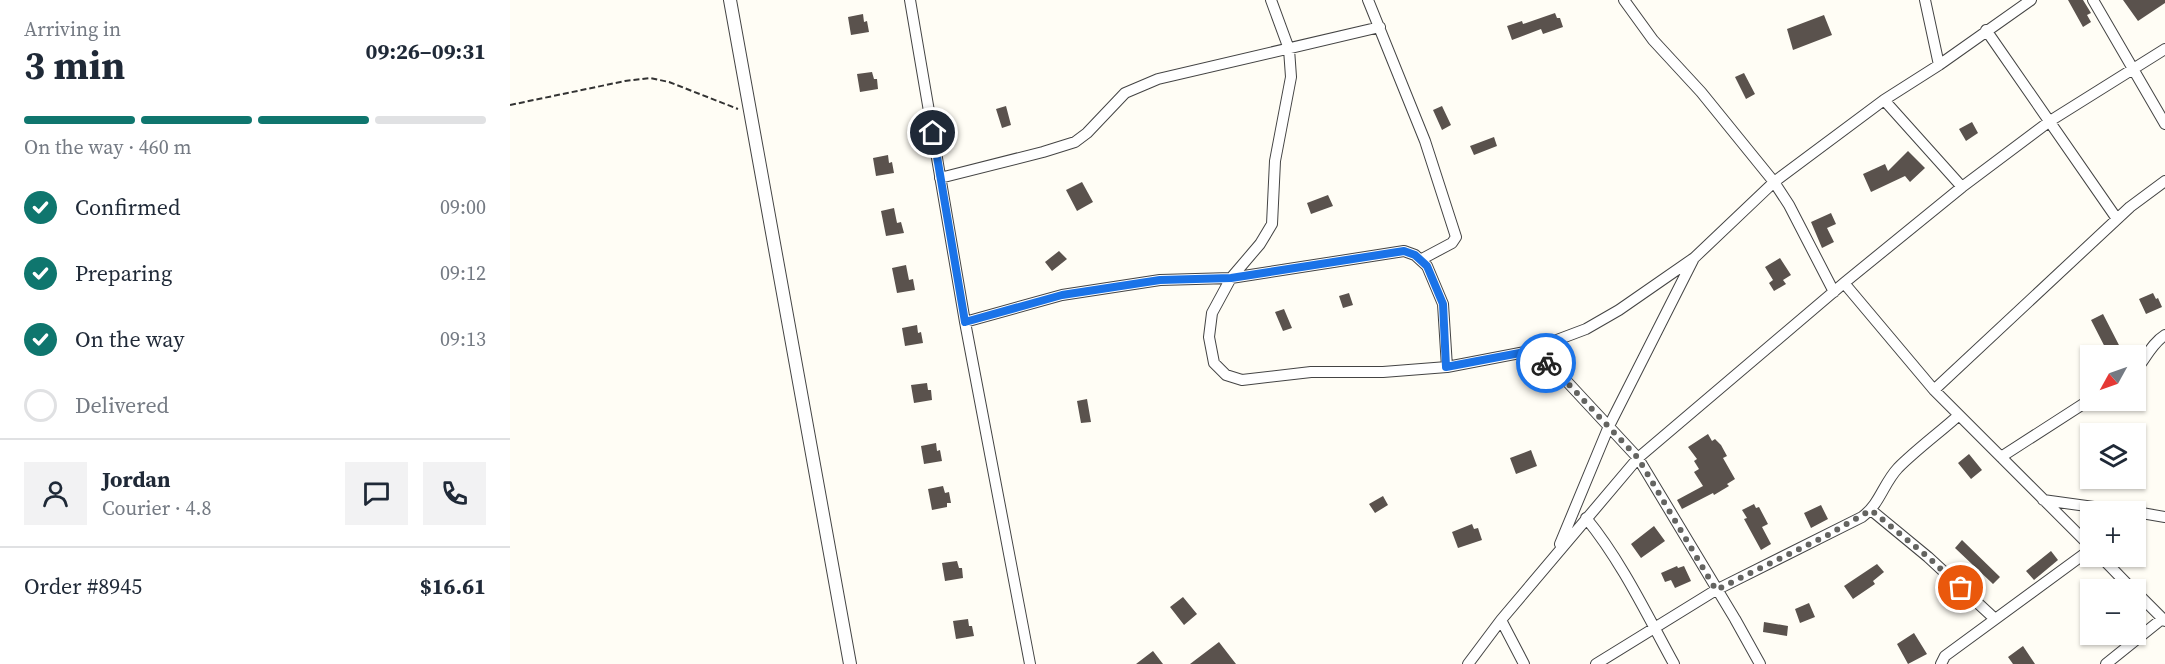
<!DOCTYPE html>
<meta charset="utf-8">
<style>
:root{--surface:#fff;--page:#f2f2f3;--text:#1f2937;--muted:#747a83;--line:#e0e1e3;--accent:#0f766e}
body{margin:0;font-family:"Source Serif 4",serif;background:var(--page);color:var(--text);height:100vh;display:flex;flex-direction:column;font-size:22px;white-space:nowrap}
*{box-sizing:border-box;margin:0}
p{font-size:20px;color:var(--muted)}
.icon{flex:none;width:33px;height:33px;fill:none;stroke:currentColor;stroke-width:2;stroke-linecap:round;stroke-linejoin:round}
.map{position:relative;flex:1;overflow:hidden}
.sheet{display:flex;flex-direction:column;background:var(--surface);width:510px}
.sheet>*{flex:none}
.needle{width:39px;rotate:230deg}
.controls{position:absolute;left:1570px;top:345px;display:grid;gap:12px}
.controls a{display:grid;place-items:center;width:66px;height:66px;border-radius:0px;background:var(--surface);box-shadow:0 2px 4px #0004;font-size:30px}
.pin{position:absolute;display:grid;place-items:center;width:51px;height:51px;color:#fff;margin:-26px;border:3px solid #fff;border-radius:50%;box-shadow:0 2px 6px #0007}
.courier{position:absolute;display:grid;place-items:center;width:60px;height:60px;margin:-30px;border:4px solid #1a73e8;border-radius:50%;background:#fff;color:#222;box-shadow:0 2px 8px #0007}
.summary em{font-style:normal;font-weight:700}
.summary div{display:flex;flex-direction:column-reverse}
.summary{display:flex;align-items:center;justify-content:space-between;height:102px;padding:0 24px}
h1{font-size:39px;font-weight:700;line-height:45px}
.bar{display:grid;grid-template-columns:repeat(4,1fr);gap:9px 6px;align-content:center;height:72px;padding:0 24px}
.bar i{height:8px;border-radius:4px;background:var(--line)}
.bar .selected{background:var(--accent)}
.bar p{grid-column:span 4}
.line{display:flex;align-items:center;gap:15px;padding:0 24px;border-top:2px solid var(--line)}
.line div{flex:1}
.round{display:grid;place-items:center;flex:none;width:63px;height:63px;border-radius:0px;background:var(--page)}
ol{padding:0 24px;list-style:none}
li{display:flex;align-items:center;gap:18px;height:66px}
li p{margin-inline-start:auto}
li .icon{padding:6px;border-radius:50%;background:var(--accent);color:#fff;stroke-width:4}
li:last-child{color:var(--muted)}
li i{width:33px;height:33px;border:3px solid var(--line);border-radius:50%}
main{display:flex;flex:1;min-height:0}
.map>svg:first-child{display:block}
</style>
<main>
<section class="sheet">
<div class="summary"><div><h1>3 min</h1><p>Arriving in</p></div><em>09:26–09:31</em></div>
<div class="bar"><i class="selected"></i><i class="selected"></i><i class="selected"></i><i></i><p>On the way · 460 m</p></div>
<ol>
<li><svg class="icon" aria-label="check" viewBox="0 0 24 24"><path d="M5 12l5 5 9-10"/></svg>Confirmed<p>09:00</p></li>
<li><svg class="icon" aria-label="check" viewBox="0 0 24 24"><path d="M5 12l5 5 9-10"/></svg>Preparing<p>09:12</p></li>
<li><svg class="icon" aria-label="check" viewBox="0 0 24 24"><path d="M5 12l5 5 9-10"/></svg>On the way<p>09:13</p></li>
<li><i></i>Delivered</li>
</ol>
<div class="line" style="height:108px"><a class="round"><svg class="icon" aria-label="person" viewBox="0 0 24 24"><circle cx="12" cy="8" r="4"/><path d="M4 21q1-7 8-7t8 7"/></svg></a><div><b>Jordan</b><p>Courier · 4.8</p></div><a class="round"><svg class="icon" aria-label="chat" viewBox="0 0 24 24"><path d="M4 5h16v11H9l-5 4z"/></svg></a><a class="round"><svg class="icon" aria-label="phone" viewBox="0 0 24 24"><path d="M5 4h4l2 5-3 2q2 4 5 5l2-3 5 2v4C11 20 4 13 5 4z"/></svg></a></div>
<div class="line" style="height:78px"><div>Order #8945</div><b>$16.61</b></div>
</section>
<div class="map">
<svg width="1655" height="664" viewBox="0 0 1655 664">
<rect width="100%" height="100%" fill="#fffdf5"/>
<path fill="#5a524d" d="M1558,0H1573L1581,13L1577,15L1581,22L1573,27Z
M1613,0H1655V3L1628,21Z
M1045,13L1047,18H1050L1053,27L1033,34L1031,29L1002,40L997,26L1012,21L1013,24Z
M353,14L354,22L357,21L359,32L341,35L338,17Z
M1314,15L1322,35L1283,50L1277,29Z
M362,72L364,79H367L368,89L350,92L347,74Z
M1234,73L1245,94L1236,99L1225,77Z
M496,106L501,125L492,128L486,109Z
M932,106L941,125L932,130L923,110Z
M1462,122L1468,133L1456,141L1449,129Z
M984,137L987,146L964,155L960,146Z
M1398,151L1415,168L1400,182L1395,176L1361,192L1353,174L1375,164L1378,171Z
M378,155L379,163L382,162L384,173L366,176L363,158Z
M572,182L583,202L567,211L556,190Z
M818,195L823,206L801,214L797,203Z
M384,208L387,223L391,222L394,233L376,236L371,211Z
M1321,213L1326,224L1317,228L1324,242L1312,248L1301,222Z
M549,251L557,259L542,271L535,262Z
M1270,258L1281,275L1273,280L1276,284L1264,291L1259,283L1263,280L1255,267Z
M396,265L399,280L403,279L405,290L387,293L382,268Z
M839,293L843,305L833,308L829,296Z
M1643,293L1646,299L1648,298L1652,307L1636,314L1629,299Z
M774,309L782,328L773,331L765,312Z
M1593,314L1611,349L1599,355L1581,320Z
M407,325L408,333L411,332L413,343L395,346L392,328Z
M417,383L418,390H421L422,400L404,403L401,385Z
M577,399L581,422L571,423L567,401Z
M1198,434L1202,441L1205,439L1211,445L1217,456L1213,458L1225,479L1217,484L1219,486L1204,495L1203,493L1172,509L1167,500L1193,486L1184,472L1189,469L1184,461L1187,459L1178,447Z
M426,443L427,451L430,450L432,461L414,464L411,446Z
M1021,450L1027,466L1006,474L1000,458Z
M1459,454L1472,470L1461,479L1448,463Z
M433,486L435,493L439,492L441,503H437V507L422,510L418,489Z
M873,496L878,505L865,513L859,504Z
M1244,504L1246,508L1249,507L1258,524L1252,527L1261,544L1251,550L1234,519L1237,518L1232,510Z
M1311,505L1318,519L1301,528L1294,513Z
M962,524L964,529L968,528L972,540L948,548L942,532Z
M1144,526L1155,541L1131,558L1121,544Z
M1452,540L1490,577L1483,584L1445,548Z
M1541,551L1548,560L1524,580L1516,571Z
M447,561L449,568H452L453,578L435,581L432,563Z
M1367,564L1374,572L1363,581L1365,584L1343,599L1334,586Z
M1167,566L1168,568L1174,566L1181,581L1165,588L1161,580L1155,582L1151,573Z
M673,597L687,614L674,625L660,607Z
M1299,603L1305,617L1290,623L1285,609Z
M458,619L459,626H462L464,636L446,639L443,621Z
M1254,622L1278,626L1277,636L1253,632Z
M1404,633L1417,654L1398,664L1387,644Z
M709,642L726,664H680Z
M1513,646L1525,664H1503L1498,657Z
M643,651L653,664H626Z"/>
<g fill="none" stroke-linecap="round" stroke-linejoin="round">
<defs>
<path id="minor" d="M400,0L455,322L520,664
M761,0L779,49L781,77L765,161L762,224L750,244L721,278L702,313L699,337L704,363L716,375L732,380L801,372H873L937,367L1015,352L1076,329L1109,310L1184,258
M858,0L915,141L946,237L942,243L912,259
M1114,0L1143,40L1191,92L1264,182L1279,205L1324,292
M1415,0L1429,65
M1583,0L1655,124
M1476,30L1607,219
M1374,100L1452,187
M430,178L533,152L565,142L577,133L615,93L648,79L870,27
M1334,283L1424,390L1581,547
M455,322L552,295L650,280L721,278L894,251L905,255L917,266L933,304L937,367
M1015,352L1032,360L1049,373L1128,458L1225,619L1250,664
M1626,370C1636,358 1642,343 1655,335
M1424,390L1620,207L1655,181
M1491,457L1581,399
M1533,500L1620,512
M1361,510L1418,557L1485,619
M1626,512L1655,517
M1076,518C1112,562 1137,615 1164,664
M1050,544L1099,426L1184,258L1264,182L1374,100L1429,65L1521,0
M1590,556L1623,590
M1626,592L1655,621
M991,620L1014,664
M958,664L991,620L1128,458L1334,283L1452,187L1540,121L1655,49
M1086,664L1206,590L1352,517C1370,504 1373,484 1388,468C1407,449 1429,433 1449,415
M1431,664L1435,656L1581,549
M1596,664L1652,619"/>
<path id="tertiary" d="M220,0L340,664"/>
</defs>
<use href="#minor" stroke="#444" stroke-width="12"/>
<use href="#tertiary" stroke="#444" stroke-width="14"/>
<path stroke="#333" stroke-width="2" stroke-dasharray="6 3" stroke-linecap="butt" d="M0,105L115,81L140,78L159,82L228,109"/>
<use href="#minor" stroke="#fff" stroke-width="10"/>
<use href="#tertiary" stroke="#fff" stroke-width="12"/>
</g>
<g fill="none" stroke-linecap="round" stroke-linejoin="round">
<path stroke="#646461" stroke-width="6" stroke-dasharray="0 10.8" d="M1036,363L1049,374L1128,458L1206,590L1316,536L1361,510L1418,557L1451,588"/>
<path stroke="#1a73e8" stroke-width="8" d="M423,133L455,322L552,295L650,280L721,278L894,251L905,255L917,266L933,304L936,367L1015,352L1036,363"/>
</g>
</svg>
<div class="controls">
<a><svg class="needle" viewBox="-14 -14 28 28"><path d="M0-13l5 13h-10z" fill="#e53935"/><path d="M0 13l5-13h-10z" fill="#747a83"/></svg></a>
<a><svg class="icon" aria-label="layers" viewBox="0 0 24 24"><path d="M12 4l9 5-9 5-9-5zM3 14l9 5 9-5"/></svg></a>
<a>+</a>
<a>−</a>
</div>
<div class="pin" style="left:1451px;top:588px;background:#ea580c"><svg class="icon" aria-label="bag" viewBox="0 0 24 24"><path d="M5 8h14l-1 12H6zM9 8a3 3 0 0 1 6 0"/></svg></div>
<div class="pin" style="left:423px;top:133px;background:#1f2937"><svg class="icon" aria-label="home" viewBox="0 0 24 24"><path d="M3 11l9-7 9 7M6 9v11h12V9"/></svg></div>
<div class="courier" style="left:1036px;top:363px"><svg class="icon" aria-label="bike" viewBox="0 0 24 24"><circle cx="6" cy="16" r="4"/><circle cx="18" cy="16" r="4"/><path d="M6 16l4-8h5l3 8M10 8l3 8H6M13 5h3"/></svg></div>
</div>
</main>
